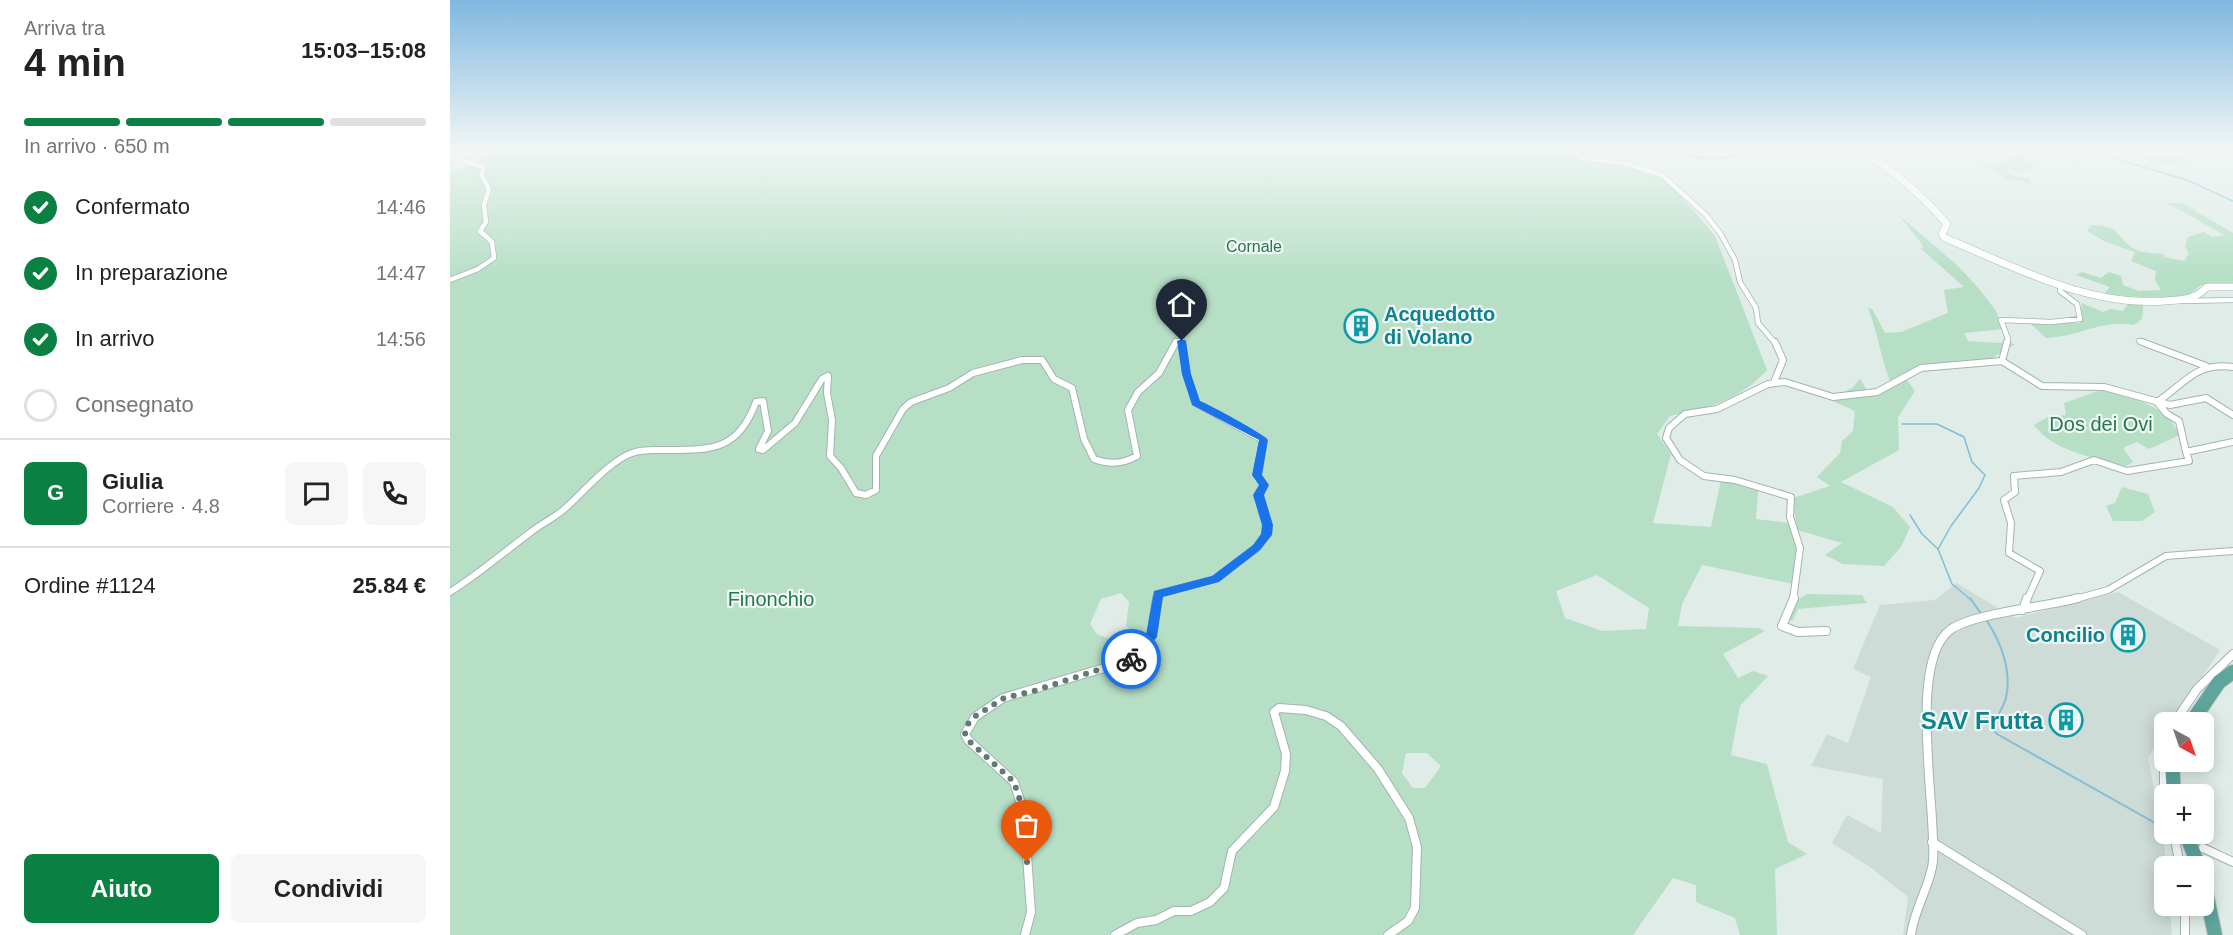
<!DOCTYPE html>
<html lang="it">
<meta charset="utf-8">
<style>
:root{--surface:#fff;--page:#f6f6f6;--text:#222;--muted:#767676;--line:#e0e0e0;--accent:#0b8043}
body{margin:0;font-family:Helvetica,sans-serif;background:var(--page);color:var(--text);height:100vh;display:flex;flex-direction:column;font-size:22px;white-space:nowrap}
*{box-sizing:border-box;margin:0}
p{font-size:20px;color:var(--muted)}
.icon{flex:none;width:33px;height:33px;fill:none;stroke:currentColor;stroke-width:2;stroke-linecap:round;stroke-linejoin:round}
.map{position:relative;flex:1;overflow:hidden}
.sheet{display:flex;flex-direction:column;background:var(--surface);width:450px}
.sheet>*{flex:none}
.needle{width:39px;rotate:140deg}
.controls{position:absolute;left:1704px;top:712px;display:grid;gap:12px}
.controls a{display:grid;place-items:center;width:60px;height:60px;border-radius:9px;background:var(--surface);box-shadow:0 3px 15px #0003;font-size:30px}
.pin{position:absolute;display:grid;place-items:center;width:51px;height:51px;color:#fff;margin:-62px -26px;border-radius:50% 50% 50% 0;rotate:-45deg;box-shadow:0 0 6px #0007}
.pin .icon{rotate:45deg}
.courier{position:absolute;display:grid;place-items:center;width:60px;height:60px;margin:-30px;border:4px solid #1a73e8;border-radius:50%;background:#fff;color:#222;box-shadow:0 2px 8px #0007}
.summary em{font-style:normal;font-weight:700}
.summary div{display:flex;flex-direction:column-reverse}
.summary{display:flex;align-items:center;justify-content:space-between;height:102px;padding:0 24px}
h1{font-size:39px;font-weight:700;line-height:45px}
.bar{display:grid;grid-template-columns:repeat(4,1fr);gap:9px 6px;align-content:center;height:72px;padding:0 24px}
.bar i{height:8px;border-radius:4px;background:var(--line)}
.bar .selected{background:var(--accent)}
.bar p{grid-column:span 4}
.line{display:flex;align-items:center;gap:15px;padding:0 24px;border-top:2px solid var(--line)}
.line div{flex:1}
.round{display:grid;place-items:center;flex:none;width:63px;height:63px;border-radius:9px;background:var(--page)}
ol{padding:0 24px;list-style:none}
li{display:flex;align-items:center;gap:18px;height:66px}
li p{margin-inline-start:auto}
li .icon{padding:6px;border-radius:50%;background:var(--accent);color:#fff;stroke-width:4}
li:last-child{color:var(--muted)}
li i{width:33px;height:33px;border:3px solid var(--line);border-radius:50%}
.primary-button{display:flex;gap:12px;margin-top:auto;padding:12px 24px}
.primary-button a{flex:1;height:69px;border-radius:9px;background:var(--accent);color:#fff;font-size:24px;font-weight:700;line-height:69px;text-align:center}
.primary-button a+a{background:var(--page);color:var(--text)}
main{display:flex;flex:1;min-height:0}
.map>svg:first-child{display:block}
</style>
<main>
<section class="sheet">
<div class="summary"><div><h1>4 min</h1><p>Arriva tra</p></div><em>15:03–15:08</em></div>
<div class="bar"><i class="selected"></i><i class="selected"></i><i class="selected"></i><i></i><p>In arrivo · 650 m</p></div>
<ol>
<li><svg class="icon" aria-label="check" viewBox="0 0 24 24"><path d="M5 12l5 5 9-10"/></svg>Confermato<p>14:46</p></li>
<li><svg class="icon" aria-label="check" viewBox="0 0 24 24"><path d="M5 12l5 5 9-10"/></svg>In preparazione<p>14:47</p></li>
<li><svg class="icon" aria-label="check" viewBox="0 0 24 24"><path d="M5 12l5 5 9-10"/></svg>In arrivo<p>14:56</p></li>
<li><i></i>Consegnato</li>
</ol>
<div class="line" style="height:108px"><b class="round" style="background:var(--accent);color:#fff">G</b><div><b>Giulia</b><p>Corriere · 4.8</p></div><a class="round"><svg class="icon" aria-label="chat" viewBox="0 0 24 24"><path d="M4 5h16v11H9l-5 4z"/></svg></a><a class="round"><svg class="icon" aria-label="phone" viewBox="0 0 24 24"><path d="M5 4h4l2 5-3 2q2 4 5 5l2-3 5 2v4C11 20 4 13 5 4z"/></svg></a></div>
<div class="line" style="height:78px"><div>Ordine #1124</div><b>25.84 €</b></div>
<div class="primary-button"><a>Aiuto</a><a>Condividi</a></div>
</section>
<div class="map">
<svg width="1783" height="935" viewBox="0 0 1783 935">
<rect width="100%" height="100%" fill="#dfece8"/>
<path fill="#cddcd7" d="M1506,583L1565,618L1668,592L1770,650L1721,723H1714V733L1698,758L1713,832L1716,867L1714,906H1720L1722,935H1453L1458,897L1420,867L1382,843L1397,815L1431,833L1433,779L1361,766L1377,734L1398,743L1421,677L1403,669L1430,605L1485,600Z"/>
<path fill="#b6dfc6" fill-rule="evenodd" d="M43,148H1113L1136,161L1180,162L1209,175L1231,196L1265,236L1317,370C1290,400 1258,408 1220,416L1207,434L1221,454L1203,523L1261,527L1271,480L1308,491L1306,519L1346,524L1343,498L1380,486L1367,477L1390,453L1392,441L1403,431L1405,411L1378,399L1402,388L1410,379L1420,395L1441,384C1431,359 1428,333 1418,308L1422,309L1435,333L1451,332L1498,313L1494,290L1514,287L1470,248L1474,247L1449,215L1509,267L1530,290L1546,311L1554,329L1514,333L1518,341L1565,344L1538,361L1468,367L1454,376L1465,391L1448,417L1449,450L1391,482L1443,507L1460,527L1451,547L1434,566L1393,564L1375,555L1392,543L1347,530L1348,585L1252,565L1232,604L1228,626L1309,628L1315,631L1273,654L1288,678L1303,671L1318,676L1290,706L1281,755L1317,764L1338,842L1357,854L1325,869L1327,935H1290L1285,918L1246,902V885L1223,878L1183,935H0V170C18,169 31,160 43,148ZM1147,575L1199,608L1196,629L1152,631L1115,618L1106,591ZM671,593L679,602L676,626L684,634L671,644L647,634L640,624L651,599ZM956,753H977L991,766L975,788H963L952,773Z
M1502,148H1510L1531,161L1551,164L1564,154L1554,149L1541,148H1581L1585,152H1604L1631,165H1626L1604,154L1567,151L1587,169L1571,172L1556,168L1562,176L1578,178L1582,184L1562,179V182Z
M1657,148C1679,148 1702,160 1723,157L1718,151L1680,148H1732L1727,152L1730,157L1750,169L1734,161C1713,169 1679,153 1657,148Z
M1717,203H1732L1783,233V283L1751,285L1740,294L1729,297H1694L1692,319L1684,325C1652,319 1628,337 1596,338L1580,323H1630L1632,303L1653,312L1661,309L1673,311L1681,300L1653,295L1660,287L1626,275L1632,272L1651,278L1659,272L1671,276L1673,285L1689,291L1711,290L1705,280L1706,271L1681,261L1685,252L1656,242L1637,231L1641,225C1675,225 1666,242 1689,251C1696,253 1706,253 1713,254L1715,257L1734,261L1739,254L1735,246L1738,237L1754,232L1762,237L1774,235Z
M1654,389C1685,399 1714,404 1730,435L1699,449L1687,442L1673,448L1683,462L1676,466C1645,457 1605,453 1584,425L1598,417L1616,415L1614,403Z
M1672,487L1698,494L1705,512L1692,521H1663L1656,506L1665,503Z
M1357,594L1412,595L1417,603L1348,609L1343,620L1338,621C1341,608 1344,601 1357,594Z"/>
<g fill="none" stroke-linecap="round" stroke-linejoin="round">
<path stroke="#83bed5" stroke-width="1.5" d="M1212,148C1252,163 1271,161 1312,148
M1629,148L1737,180L1783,201
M1452,424H1487L1514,437L1522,462L1535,475L1529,488L1501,526L1488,549
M1460,515L1472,534L1488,549L1502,584L1521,600"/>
<path stroke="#83bed5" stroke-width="2" d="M1520,598L1532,615
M1537,621C1551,642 1562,671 1556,698C1553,708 1546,718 1542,728L1547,734L1714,828
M1746,840L1772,853"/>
<defs>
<path id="street-far2" d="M1117,148L1133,158L1178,164L1212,175L1255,214L1270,233L1285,260L1290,282L1306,308L1308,323L1326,344
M0,280L28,269L44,258L42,242L30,231L36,222L34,205L39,189L32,176L33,167L10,160L6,150L2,148
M1733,301L1783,300
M1689,341L1696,344
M726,344L727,341H732V344
M1557,344L1558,339L1551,320L1601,322L1630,319L1627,304L1610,291L1611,286"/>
<path id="street-far1" d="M1692,342L1756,366
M1552,361L1557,342
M1783,367C1745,362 1736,383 1707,402L1717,414L1729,421L1736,452L1783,442
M1324,382L1333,360L1325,342
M0,592C29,574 54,552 81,532C91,524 102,519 112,511C131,495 159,461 182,453C192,449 204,450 214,450C262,450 288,451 306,402L313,401L318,431L309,449L313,450L345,423L372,379L378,376L377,393L382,420L380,456L391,468L406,493L416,495L426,490V456L453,409L461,402L499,388L523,373L572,360H592L604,379L622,388L634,439L644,459C659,465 673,464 687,456L678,410L688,392L709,373L726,342
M707,600L708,594L765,579L807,548L816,535L818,525L808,495L814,485L807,475L813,440L746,403L736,374L732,342
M1343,600L1350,548L1340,517L1341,497L1285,480L1254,476L1230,460L1216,438L1219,428L1235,414L1267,409L1318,384L1335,382L1383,397L1427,392L1471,368L1552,361L1592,386L1654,387L1720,405L1756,398L1783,415
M1577,600L1590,571L1559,553L1561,523L1554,500L1565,492L1564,476L1611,472L1644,460L1677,471L1739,461L1736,452
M1622,600L1658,590L1716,556L1783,551"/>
<path id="street" d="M1344,598L1332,626L1348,632L1376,631
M1573,610L1577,598
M1724,723L1747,689L1783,654
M1714,744V797
M1724,834L1730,867
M1482,842L1632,935
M1753,848L1783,862
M1735,906V935
M575,935L581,912L574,813L564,782L518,740L515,734L525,717L553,698L678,661L701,637L707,598
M665,935L687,923L706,920L724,911H741L760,902L774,888L782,851L824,807L835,771L836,754L824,712L829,708L856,710L876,716L891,726L928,769L959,818L967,847L965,908L958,921L938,935
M1461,935C1464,909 1481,884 1483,861C1487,811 1457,662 1500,630C1523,613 1596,607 1628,598"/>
<path id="secondary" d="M1408,148C1442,169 1471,194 1497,224L1492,234L1495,238C1565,267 1638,307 1715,301C1732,300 1745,300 1757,287H1783
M8,157L33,148"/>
<path id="primary" d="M1741,723L1769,682L1783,672
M1722,762L1724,795
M1736,834L1749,867
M1754,883L1765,935"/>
</defs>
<use href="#street-far2" stroke="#a2b4b0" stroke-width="6"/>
<use href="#street-far1" stroke="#a2b4b0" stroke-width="8"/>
<use href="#street" stroke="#a2b4b0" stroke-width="10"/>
<use href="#secondary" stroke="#9db8b2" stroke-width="8"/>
<use href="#primary" stroke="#c0c9c8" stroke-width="16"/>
<use href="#street-far2" stroke="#fff" stroke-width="4.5"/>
<use href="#street-far1" stroke="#fff" stroke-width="6"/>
<use href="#street" stroke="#fff" stroke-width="8"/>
<use href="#secondary" stroke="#fff" stroke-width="7"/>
<use href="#primary" stroke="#60a59c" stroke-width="14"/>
</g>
<linearGradient id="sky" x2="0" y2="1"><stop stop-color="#7fb8e0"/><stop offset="0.53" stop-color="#f1f6f5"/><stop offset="1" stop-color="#f1f6f5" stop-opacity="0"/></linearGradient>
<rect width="1783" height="279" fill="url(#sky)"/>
<path fill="#1a73e8" d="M732,339L736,341L741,374L750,401C760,405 814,434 818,440L812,475L819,485L814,495L823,525L822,535L810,550L769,582L713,597L707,637L681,664L676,659L696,635L704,591L762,576L803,545L811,534L812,525L803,495L809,485L802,475L809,440L742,405L732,374L727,341Z"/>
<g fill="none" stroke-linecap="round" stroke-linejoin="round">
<path stroke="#627a76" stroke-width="6" stroke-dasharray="0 10.8" d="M577,862L574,813L564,782L518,740L515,734L517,725L524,717L554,698L584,691L681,659"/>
</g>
<defs>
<symbol id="building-ring" viewBox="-11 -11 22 22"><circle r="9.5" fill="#f0f8f5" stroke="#0f9aa8" stroke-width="1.5"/><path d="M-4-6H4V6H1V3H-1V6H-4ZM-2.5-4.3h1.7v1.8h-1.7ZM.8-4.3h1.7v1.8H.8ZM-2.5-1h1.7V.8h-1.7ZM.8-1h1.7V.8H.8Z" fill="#0f9aa8"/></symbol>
</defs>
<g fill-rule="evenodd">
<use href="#building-ring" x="892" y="307" width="38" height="38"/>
<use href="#building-ring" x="1659" y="616" width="38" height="38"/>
<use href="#building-ring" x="1597" y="701" width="38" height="38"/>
</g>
<g text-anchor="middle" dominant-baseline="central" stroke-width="4.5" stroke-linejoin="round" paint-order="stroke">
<g font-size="16" fill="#267750" stroke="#f0f8f5">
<text x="804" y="246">Cornale</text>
</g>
<g font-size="20" font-weight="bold" fill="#0d838f" stroke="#f0f8f5" text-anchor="start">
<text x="934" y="314">Acquedotto<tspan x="934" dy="23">di Volano</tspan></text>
<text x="1655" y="635" text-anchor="end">Concilio</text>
</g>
<g font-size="20" fill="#267750" stroke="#f0f8f5">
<text x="1651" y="424">Dos dei Ovi</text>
<text x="321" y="599">Finonchio</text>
</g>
<g font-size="24" font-weight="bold" fill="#0d838f" stroke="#f0f8f5" text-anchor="end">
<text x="1593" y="720">SAV Frutta</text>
</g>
</g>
</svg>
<div class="controls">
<a><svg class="needle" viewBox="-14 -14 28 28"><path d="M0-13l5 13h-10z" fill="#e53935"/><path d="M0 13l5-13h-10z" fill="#767676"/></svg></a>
<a>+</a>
<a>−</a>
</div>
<div class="pin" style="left:577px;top:862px;background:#ea580c"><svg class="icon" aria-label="bag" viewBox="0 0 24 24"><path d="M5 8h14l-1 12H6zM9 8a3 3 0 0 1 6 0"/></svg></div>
<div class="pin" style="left:732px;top:341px;background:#1f2937"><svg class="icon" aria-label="home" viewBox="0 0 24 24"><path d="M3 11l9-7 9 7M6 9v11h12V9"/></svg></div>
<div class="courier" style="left:681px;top:659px"><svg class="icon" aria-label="bike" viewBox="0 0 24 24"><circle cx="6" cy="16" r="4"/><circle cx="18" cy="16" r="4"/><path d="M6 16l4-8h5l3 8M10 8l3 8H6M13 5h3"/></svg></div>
</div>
</main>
